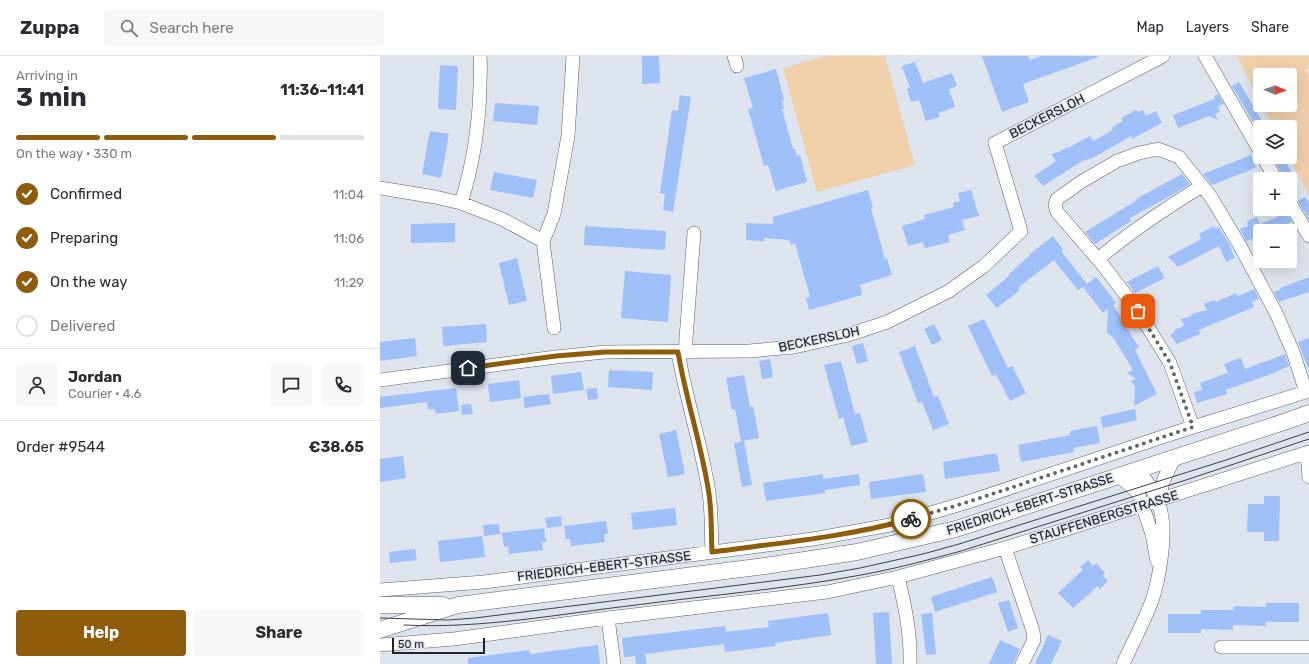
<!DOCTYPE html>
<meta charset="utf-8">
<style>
:root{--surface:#fff;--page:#f7f7f7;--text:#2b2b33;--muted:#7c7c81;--line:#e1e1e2;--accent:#8e5c0a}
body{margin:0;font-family:Rubik,sans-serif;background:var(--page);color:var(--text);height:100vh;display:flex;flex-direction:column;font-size:15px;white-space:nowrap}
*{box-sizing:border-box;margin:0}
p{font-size:13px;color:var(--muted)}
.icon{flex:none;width:22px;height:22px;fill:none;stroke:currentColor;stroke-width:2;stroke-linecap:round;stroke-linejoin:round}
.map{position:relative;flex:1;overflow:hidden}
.panel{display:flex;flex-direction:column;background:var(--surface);width:380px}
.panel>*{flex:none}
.needle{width:26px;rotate:92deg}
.fabs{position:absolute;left:873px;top:12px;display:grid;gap:8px}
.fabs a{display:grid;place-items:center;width:44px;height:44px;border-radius:4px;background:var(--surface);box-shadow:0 4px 16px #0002;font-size:20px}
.scale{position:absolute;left:12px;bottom:10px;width:93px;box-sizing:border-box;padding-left:4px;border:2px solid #202225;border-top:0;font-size:11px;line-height:14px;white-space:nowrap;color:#202225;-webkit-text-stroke:3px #dee4ed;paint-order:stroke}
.pin{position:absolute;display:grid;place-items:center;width:34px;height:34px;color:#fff;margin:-17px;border-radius:8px;box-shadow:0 2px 6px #0006}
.courier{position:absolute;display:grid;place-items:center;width:40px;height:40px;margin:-20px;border:3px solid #8e5c0a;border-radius:50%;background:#fff;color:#222;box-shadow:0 1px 5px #0007}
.headline em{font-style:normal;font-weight:700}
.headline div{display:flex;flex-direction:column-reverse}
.headline{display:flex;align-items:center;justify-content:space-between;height:68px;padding:0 16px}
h1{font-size:26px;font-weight:700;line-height:30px}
.bar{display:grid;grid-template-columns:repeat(4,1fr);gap:6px 4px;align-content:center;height:48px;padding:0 16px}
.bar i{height:5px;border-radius:3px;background:var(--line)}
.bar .current{background:var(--accent)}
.bar p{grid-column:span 4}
.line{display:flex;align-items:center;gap:10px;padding:0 16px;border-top:1px solid var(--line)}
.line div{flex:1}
.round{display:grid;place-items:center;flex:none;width:42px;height:42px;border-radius:4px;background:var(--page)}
ol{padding:0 16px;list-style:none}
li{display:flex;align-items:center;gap:12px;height:44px}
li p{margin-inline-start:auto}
li .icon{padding:4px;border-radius:50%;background:var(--accent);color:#fff;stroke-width:4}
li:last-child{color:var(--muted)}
li i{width:22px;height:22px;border:2px solid var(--line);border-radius:50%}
.primary-button{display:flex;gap:8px;margin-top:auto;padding:8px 16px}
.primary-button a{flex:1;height:46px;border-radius:4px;background:var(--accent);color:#fff;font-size:16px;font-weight:700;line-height:46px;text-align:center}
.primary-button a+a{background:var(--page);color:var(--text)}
header{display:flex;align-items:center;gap:24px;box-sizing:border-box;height:56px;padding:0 20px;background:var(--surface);border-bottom:1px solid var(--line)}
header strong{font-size:19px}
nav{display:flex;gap:22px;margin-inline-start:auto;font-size:14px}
.search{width:280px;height:36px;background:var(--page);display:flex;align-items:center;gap:10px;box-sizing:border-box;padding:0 14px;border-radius:4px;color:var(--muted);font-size:15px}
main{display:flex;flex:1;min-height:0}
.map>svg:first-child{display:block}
</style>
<header>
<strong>Zuppa</strong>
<div class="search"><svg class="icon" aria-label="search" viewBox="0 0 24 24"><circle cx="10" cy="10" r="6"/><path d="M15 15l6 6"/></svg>Search here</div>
<nav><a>Map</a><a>Layers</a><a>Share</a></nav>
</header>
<main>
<section class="panel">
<div class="headline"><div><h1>3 min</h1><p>Arriving in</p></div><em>11:36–11:41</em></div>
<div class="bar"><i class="current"></i><i class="current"></i><i class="current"></i><i></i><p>On the way · 330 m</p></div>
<ol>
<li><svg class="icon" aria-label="check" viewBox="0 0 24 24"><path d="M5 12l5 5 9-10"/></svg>Confirmed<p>11:04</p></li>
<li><svg class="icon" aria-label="check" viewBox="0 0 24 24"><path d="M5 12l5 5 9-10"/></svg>Preparing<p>11:06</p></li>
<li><svg class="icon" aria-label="check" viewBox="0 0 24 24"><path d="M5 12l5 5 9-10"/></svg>On the way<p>11:29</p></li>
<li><i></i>Delivered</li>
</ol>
<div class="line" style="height:72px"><a class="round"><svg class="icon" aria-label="person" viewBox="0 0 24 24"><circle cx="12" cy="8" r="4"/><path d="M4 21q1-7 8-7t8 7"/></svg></a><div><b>Jordan</b><p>Courier · 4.6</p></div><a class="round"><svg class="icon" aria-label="chat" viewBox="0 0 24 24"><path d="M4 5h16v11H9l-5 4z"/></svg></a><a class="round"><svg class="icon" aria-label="phone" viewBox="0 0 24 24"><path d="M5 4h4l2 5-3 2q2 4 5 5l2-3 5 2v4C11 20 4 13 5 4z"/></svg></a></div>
<div class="line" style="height:52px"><div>Order #9544</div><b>€38.65</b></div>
<div class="primary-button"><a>Help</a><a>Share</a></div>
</section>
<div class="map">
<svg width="929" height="608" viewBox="0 0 929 608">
<rect width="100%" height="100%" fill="#dee4ed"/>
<path fill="#efd0ab" d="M445,0H505L535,109L437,136L403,12Z
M857,0H929V12L925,14L929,19V140L909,101H910V71H893L882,49H910V19H880V45Z"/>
<path fill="#9ebff7" d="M262,0H279L280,27L262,28Z
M602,0H648L650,4L661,0H718V1L643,28L649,46L622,56Z
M535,6L543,27L572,17L577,30L569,33L575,51L558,57L560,61L546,65L539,44L531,46L527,33L530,32L522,10Z
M60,9L78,10L76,54L58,53Z
M396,13L404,44L402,45L404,52L402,53L413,93H415L417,100L420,99L427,126L396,135L388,109L384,110L368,53L373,52L364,22Z
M859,26L883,67L876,71L852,30Z
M838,38L844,48L838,50L840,56L835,58L838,64L829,60L798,72L793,59L835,43L834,40Z
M300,39L311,41L293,156L283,154L285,138L280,137L292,54L298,55Z
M115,47L159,50L157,69L113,65Z
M756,54L758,56L763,54L766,60L776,55L782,67L752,83L751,80L711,103L710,102L705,105L704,104L663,130L654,120L676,105L671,98L679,96L687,91L688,92L710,80L713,85L733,74L731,72L743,65L741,62Z
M50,75L69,78L61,122L42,118Z
M871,99L876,111L868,115L832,129L823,118Z
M892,101H903L915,123H904L903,119Z
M114,116L157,124L153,142L110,134Z
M802,118L810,128L792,139L750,162L751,165L715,188L705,176L757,144L756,143Z
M488,134L493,152H491L505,203L507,202L512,219L480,229L482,239L429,254L426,242L430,241L415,187L411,189L409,184L384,182V185L366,184V167L393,168V161Z
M591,134L599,160L582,164L585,174L568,179L570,186L545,192L543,186L528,190L522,170L545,163L544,159L574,151L573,147L580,145L578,137Z
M925,141L929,146V164L918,145Z
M905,154L912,166L904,169L905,173L900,175H880V180L866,185L860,173L868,170L867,165L877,161L880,168L900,160L899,157Z
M75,167V186L31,187V168Z
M205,170L286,175L285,194L204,189Z
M834,170L836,173L839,171L851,191H850L855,202L846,206L839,190L798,211L788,201L821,183L819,178Z
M673,180L683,193L681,195L707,228L716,221L736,247L733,249L743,264H741L759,291L755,294L777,338L754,350L755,331L751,325L756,323L747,317L753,314L733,281L727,277L728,253L723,257L703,231L698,234L674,204L644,227L638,232L640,234L617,252L606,239L629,220L628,219L650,199V198Z
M137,202L147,245L129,249L119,207Z
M778,210L785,222L755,237L747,226Z
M245,215L291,219L288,266L241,262Z
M929,221V236L899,246L894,236L901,233L900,232Z
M874,233L879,243L872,246L874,251L819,274L820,278L797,288L790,279L795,276L794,274L804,270L801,263L812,260L811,258L827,254L824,248L834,244L836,246L856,237L858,240Z
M604,263L628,312L632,310L646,337L630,345L616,318L612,320L588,270Z
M106,268L107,286L63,290L62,271Z
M554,268L562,284L552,289L544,273Z
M35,282L37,300L0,305V286Z
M929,282V312H928L918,286Z
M483,287L488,305L477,308L472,290Z
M535,290L554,341L558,340L569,368L553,374L542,346L538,347L519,296Z
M905,298L909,310L891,318L846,334L847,338L817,347L814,336L822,334L820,327L848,317L844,308L861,302L865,313Z
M390,303L393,321L382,323L379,305Z
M461,305L475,358L480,357L488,386L471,390L463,361L459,363L444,309Z
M229,314L273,316L272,334L228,331Z
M201,316L204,334L173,338L171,320Z
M364,319L370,351L373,350L379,382L361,385L355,353L352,354L346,322Z
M139,324L141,342L110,346L108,328Z
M76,332L79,355L56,358L55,353H48L47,346L0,352V341Z
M217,332L218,343L208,344L206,333Z
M169,338L171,348L145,352L143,341Z
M91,348L93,358L82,359L81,349Z
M755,353L757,364L723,372L720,361Z
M717,370L720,387L693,392L694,396L641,406L638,389L690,379V375Z
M296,374L305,418L288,421L279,378Z
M364,385L372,429L362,431L354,387Z
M611,398H617L620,415L565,423L563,406Z
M23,400L26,422L0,426V403Z
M443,418V423L479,418L480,429L445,434V437L386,445L383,427Z
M543,418L546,436L491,443L489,426Z
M884,440H900L899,485H884V476H867L868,448H884Z
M295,452L297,469L253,474L251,457Z
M181,460L182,470L167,472L165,462Z
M226,465L228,478H224L225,486L191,490L190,483H186L184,470Z
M119,468L120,478L104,480L103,469Z
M164,472L166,486H162L163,494L129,498L128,490L124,491L122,477Z
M102,480L105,501L60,506L58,485Z
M35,493L37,504L10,507L9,496Z
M708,504L713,510L716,507L725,517L723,520L728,525L720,533L718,530L693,552L678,537L703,514L700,511Z
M612,521L617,536L555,556L551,541Z
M629,544L638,572L628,576L618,547Z
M886,547H919V566H886V570L853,569V574L821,573V577H788V558H821V554H854V550L886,551Z
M509,556L512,608H496L493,557Z
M448,557L451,579L395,587L396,590L345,596L344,588L265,598L267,608H256L255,600L244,601L242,582L345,570L346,576L389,571L388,565Z
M552,557L556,598L546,599L541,558Z
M668,579L682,585L671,608H655Z
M620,584L640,593L633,608H609Z
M218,589L220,608H88V602L149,594L150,598Z"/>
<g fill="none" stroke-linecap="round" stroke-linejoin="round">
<defs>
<path id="minor" d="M354,0L357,10
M825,0L880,95
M883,101L896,123
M0,132L55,141L81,147L122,163L163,185
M81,147C93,109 99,71 100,31C100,21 101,10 100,0
M910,147L929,180
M718,203C750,176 786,152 822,130
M174,272L163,185L174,158L188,80L193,0
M298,296C306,344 322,390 329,437C332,457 331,477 332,496
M305,296L314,177
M0,324L176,301L225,296L369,295L414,291L468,279L507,266L569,235L604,210L641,175L615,87L783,0
M813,371L790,307L758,255L722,208L677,156L675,149L677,143L701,126L737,105L759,97L778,93L799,101L831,141L859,188L896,257L913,296L926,336
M927,397L929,421
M758,414L759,439L772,478L777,505
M739,420L754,433L759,439
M778,444L784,423L795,401
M625,492L653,575L654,584L642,608
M518,521C525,550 531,578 530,608
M0,534L104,526L433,483L510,469L588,446L794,377L929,335
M228,562L234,608
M0,589L74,583L228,562L447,536L518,521L625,492L693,471L929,396
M841,591H929
M743,608C752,588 763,568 771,547C775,537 777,527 779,517C783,493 786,468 778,445C774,433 765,423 758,414"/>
<path id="major" d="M0,549H63
M0,574L78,549L385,510L477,496L576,473L907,365L929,357"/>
</defs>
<use href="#minor" stroke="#5c6068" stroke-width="14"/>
<use href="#major" stroke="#5c6068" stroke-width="17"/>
<use href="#minor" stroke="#fff" stroke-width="13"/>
<use href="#major" stroke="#fff" stroke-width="16"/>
<path stroke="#3e4145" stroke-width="1" d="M0,562L68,564L95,562L440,519L480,512L543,498L579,488L846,404L929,376
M24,569C102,573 179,558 256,549C331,539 406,533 481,519C514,513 548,504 581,495L809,423L929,383"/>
</g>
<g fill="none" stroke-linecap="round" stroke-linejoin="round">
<path stroke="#62666b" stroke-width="4" stroke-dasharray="0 7.2" d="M531,463L588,446L813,371L790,307L758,255"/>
<path stroke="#8e5c0a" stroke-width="5" d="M88,312L176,300L225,296H298C306,344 322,390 329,438C332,457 331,477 332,496C399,487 466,481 531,463"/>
</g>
<g text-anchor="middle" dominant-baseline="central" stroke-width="3" stroke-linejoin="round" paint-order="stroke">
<g font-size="13" fill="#202225" stroke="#dee4ed">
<text transform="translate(667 60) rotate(-27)">BECKERSLOH</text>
<text transform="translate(439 283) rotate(-12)">BECKERSLOH</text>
<text transform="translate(650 448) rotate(-18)">FRIEDRICH-EBERT-STRASSE</text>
<text transform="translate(724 461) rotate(-17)">STAUFFENBERGSTRASSE</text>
<text transform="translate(224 510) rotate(-7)">FRIEDRICH-EBERT-STRASSE</text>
</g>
</g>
</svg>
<div class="fabs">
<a><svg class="needle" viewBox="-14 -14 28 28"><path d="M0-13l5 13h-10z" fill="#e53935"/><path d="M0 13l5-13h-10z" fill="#7c7c81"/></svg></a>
<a><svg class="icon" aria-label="layers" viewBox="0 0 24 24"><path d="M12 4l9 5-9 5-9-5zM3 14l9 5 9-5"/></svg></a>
<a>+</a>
<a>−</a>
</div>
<div class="scale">50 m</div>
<div class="pin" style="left:758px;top:255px;background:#ea580c"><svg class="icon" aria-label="bag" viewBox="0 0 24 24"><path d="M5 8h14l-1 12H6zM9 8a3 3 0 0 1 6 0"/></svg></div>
<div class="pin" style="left:88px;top:312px;background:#1f2937"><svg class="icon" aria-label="home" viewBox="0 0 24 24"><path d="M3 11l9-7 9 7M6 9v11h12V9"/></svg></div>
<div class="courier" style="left:531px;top:463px"><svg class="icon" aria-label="bike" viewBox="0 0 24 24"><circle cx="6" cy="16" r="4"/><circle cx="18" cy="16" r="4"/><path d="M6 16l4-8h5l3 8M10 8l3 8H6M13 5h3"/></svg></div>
</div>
</main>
